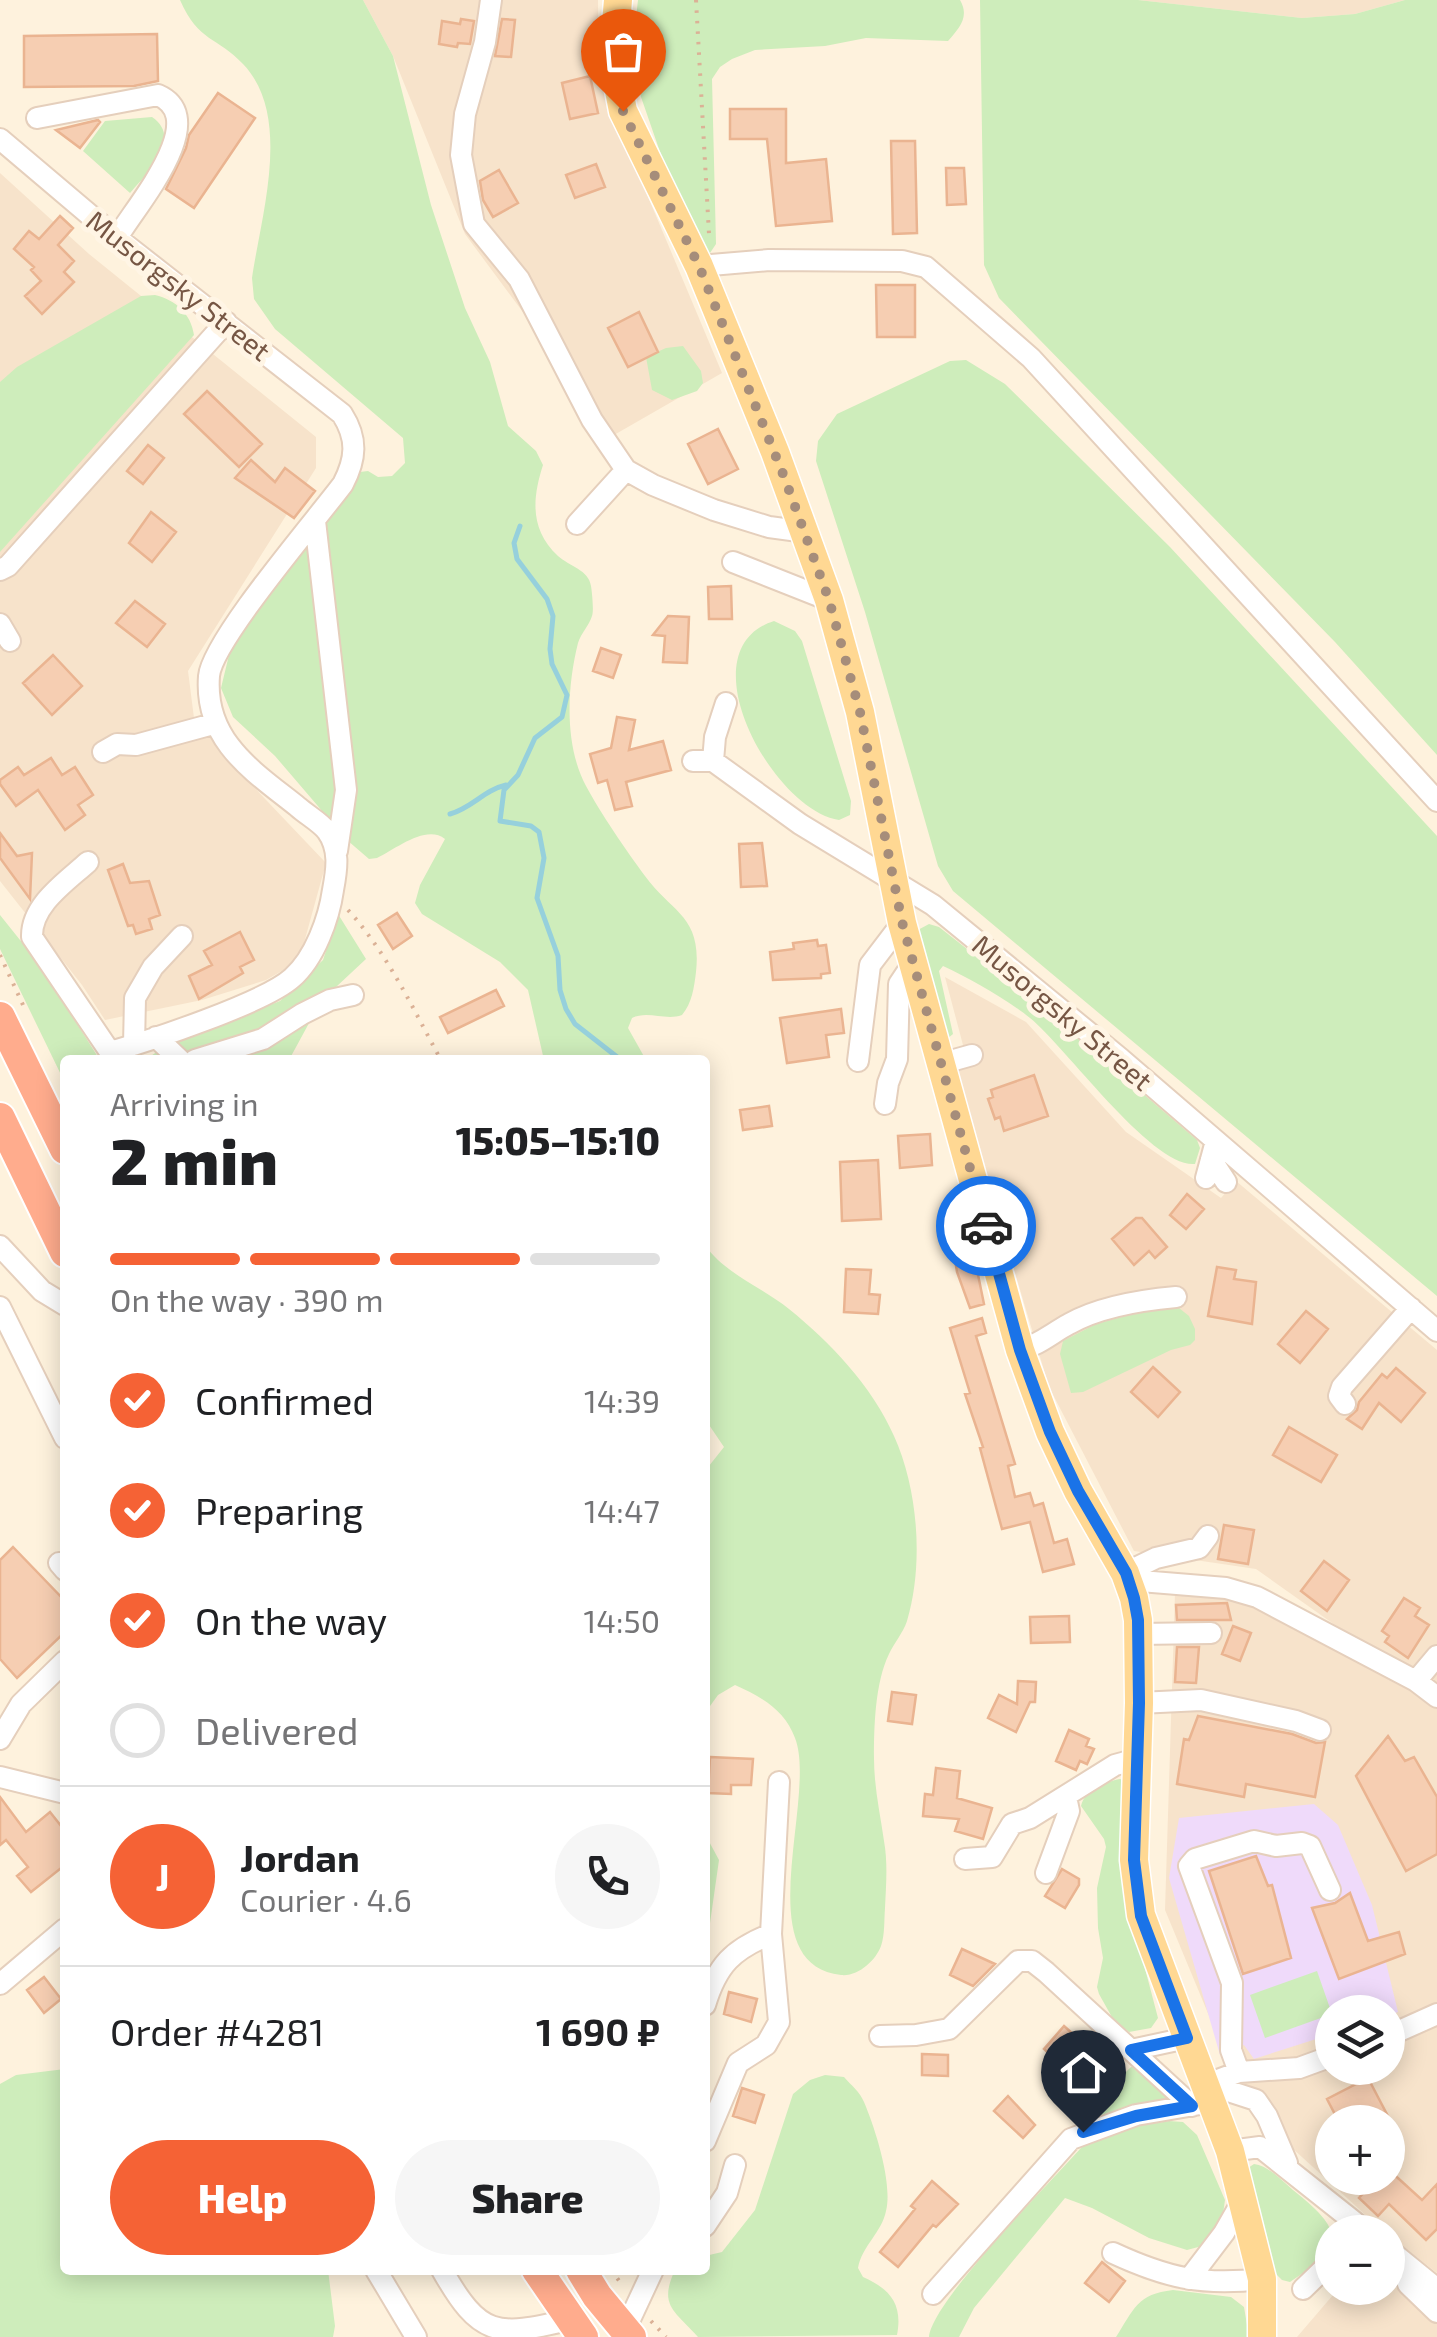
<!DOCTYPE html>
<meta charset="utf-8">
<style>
:root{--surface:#fff;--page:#f6f6f6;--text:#202124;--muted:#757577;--line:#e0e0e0;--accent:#f56235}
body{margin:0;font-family:"Exo 2",sans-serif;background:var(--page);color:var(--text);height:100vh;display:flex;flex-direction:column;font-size:38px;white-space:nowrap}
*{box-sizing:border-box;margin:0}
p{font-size:32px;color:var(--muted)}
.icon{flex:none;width:55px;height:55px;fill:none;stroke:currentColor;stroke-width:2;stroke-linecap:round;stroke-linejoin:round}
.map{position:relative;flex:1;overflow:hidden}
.side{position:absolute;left:60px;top:1055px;width:650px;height:1220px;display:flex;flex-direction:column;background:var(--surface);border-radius:10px;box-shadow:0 5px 25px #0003}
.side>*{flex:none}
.fabs{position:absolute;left:1315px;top:1995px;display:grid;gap:20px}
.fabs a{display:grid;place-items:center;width:90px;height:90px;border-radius:50%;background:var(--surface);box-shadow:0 5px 25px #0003;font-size:50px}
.pin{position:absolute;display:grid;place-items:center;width:85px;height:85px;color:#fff;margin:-102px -42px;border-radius:50% 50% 50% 0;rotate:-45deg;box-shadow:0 0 10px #0007}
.pin .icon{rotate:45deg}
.courier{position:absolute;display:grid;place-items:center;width:100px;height:100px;margin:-50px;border:8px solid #1a73e8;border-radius:50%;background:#fff;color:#222;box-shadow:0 2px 12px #0007}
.headline em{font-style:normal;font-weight:800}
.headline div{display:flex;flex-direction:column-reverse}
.headline{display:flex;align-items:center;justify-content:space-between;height:170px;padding:0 50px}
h1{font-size:65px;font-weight:800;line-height:75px}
.bar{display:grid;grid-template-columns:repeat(4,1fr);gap:15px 10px;align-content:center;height:120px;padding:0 50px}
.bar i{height:12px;border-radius:8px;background:var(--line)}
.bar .on{background:var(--accent)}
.bar p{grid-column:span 4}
.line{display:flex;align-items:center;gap:25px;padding:0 50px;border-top:2px solid var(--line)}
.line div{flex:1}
.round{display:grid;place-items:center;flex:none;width:105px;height:105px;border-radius:52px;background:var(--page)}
ol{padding:0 50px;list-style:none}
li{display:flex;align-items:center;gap:30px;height:110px}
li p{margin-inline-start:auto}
li .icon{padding:10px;border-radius:50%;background:var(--accent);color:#fff;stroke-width:4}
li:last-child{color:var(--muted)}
li i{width:55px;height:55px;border:5px solid var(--line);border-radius:50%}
.button{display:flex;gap:20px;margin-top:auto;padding:20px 50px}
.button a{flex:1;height:115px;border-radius:60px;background:var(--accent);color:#fff;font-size:40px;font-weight:800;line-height:115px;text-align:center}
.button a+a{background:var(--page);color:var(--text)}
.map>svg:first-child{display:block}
</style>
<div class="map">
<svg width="1437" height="2337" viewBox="0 0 1437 2337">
<rect width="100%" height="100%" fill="#fef2dd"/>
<path fill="#f7e3cb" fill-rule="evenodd" d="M363,0H598L599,80L722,373L614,435L465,234L393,56Z
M1138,0H1405L1355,14L1302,18Z
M0,173L89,254L316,437V468L188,671L194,718L233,765L326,863L299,961L266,980L202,1000L105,1020L82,985L0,881Z
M945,977L1026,1022L1126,1132L1221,1198L1236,1181L1437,1350V1692L1412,1670L1335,1625L1256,1569L1134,1551L1049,1387L954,1068L968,1064Z
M1175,1593L1232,1599L1389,1664L1437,1702V2273L1381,2229L1280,2137L1237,2083L1165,1910ZM1332,2012H1388V2068H1332ZM1332,2122H1388V2178H1332Z
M1388,2281L1437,2320V2337H1297L1339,2288H1388Z"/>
<path fill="#efdafa" d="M1314,1804L1338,1825L1372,1905L1398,2012L1388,2016V2012H1332V2034L1254,2059L1244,2045L1220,2055L1169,1878L1179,1818Z"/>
<path fill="#ceedbb" d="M180,0H363L393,56L431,205L465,308L490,362L508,426L536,451L543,465C532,499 530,530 558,556C569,566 589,570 591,586C592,592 594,611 592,616C589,626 581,633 578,643C567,687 564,745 586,786C601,814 626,850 645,876C672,913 702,916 696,972C694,988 692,1003 682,1015C665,1021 648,1010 632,1018L628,1028L646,1060H544L528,990L500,962L422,914L415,903L420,885L445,839C426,824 396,849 377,858L369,859L347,840L275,756L233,717L221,688L229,655L245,624L360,472L368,471L378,477L392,476L405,463L403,438L275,329L254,299L252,278C261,215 293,116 243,64C217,36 199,43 180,0Z
M638,0H960C970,17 959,28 948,41L866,38L825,46L755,50L732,59L720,67L712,79L716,244L706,259L695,253L641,97L632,54Z
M980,0H1138L1302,18L1355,14L1405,0H1437V755L1335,642L999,298L984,265Z
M152,117C184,139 146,174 130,193L83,151L105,121Z
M155,295C176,300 191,314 194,335L0,552V382L17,367L127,304L141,296Z
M683,346L701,371L703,383L697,391L672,400L652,390L646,357L666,348Z
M966,360L1005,384L1170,547L1437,836V1296L953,891L938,866L865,612L816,461L818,441L837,414L950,361Z
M774,621L795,631L802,641L851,801L850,815L839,820C773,810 684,650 774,621Z
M338,914L366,959L321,1001L289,1060H145L161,1049L280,1001L323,960Z
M0,915L40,965L98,1057V1060H65V1083L0,949Z
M929,924L939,927L1050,1014L1197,1140L1200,1148L1195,1164C1152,1168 1065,1046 1030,1018C1008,1000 969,978 943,966L939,971L953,1034L947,1039L916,931Z
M705,1245C725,1274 762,1287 789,1309C830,1342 872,1386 894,1436C918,1489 924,1564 907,1621C903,1633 894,1643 889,1654C875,1683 874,1726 874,1758C874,1787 880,1813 884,1841C888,1863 886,1886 885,1908C884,1920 885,1935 881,1946C876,1960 858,1977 841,1975C746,1964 818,1797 795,1738C785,1710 760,1696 735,1685L718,1695L705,1713V1471L724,1447L705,1419Z
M1159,1307L1179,1308L1189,1316L1195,1329V1340L1190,1345L1171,1350L1083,1392L1071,1393L1060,1354L1063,1341L1096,1324Z
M1120,1779L1123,1780L1132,1919L1158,2018L1151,2028L1129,2032L1113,2019L1099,1994L1097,1987L1103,1958L1098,1928L1097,1888L1106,1847L1104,1839L1081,1806C1085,1789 1105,1782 1120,1779Z
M705,1834L719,1860L705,1958Z
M1317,1971L1332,2014L1265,2038L1250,1995Z
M1131,2067L1140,2068L1170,2099L1090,2118V2107Z
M65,2069V2270H328L335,2326L333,2337H0V2084L16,2075Z
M825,2075L844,2077C851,2085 860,2092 864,2102C875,2128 893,2183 886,2211C882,2232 862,2246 858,2268L863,2277C890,2289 903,2304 897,2335L698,2337C675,2311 658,2306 675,2270H705V2256L722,2252L755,2210L793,2094L810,2080Z
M1169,2121L1183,2122L1197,2135L1225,2200L1222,2221L1202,2246L1187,2250L1149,2238L1092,2208L1065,2198L974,2308L959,2337H929C932,2301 1050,2183 1080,2149C1103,2130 1139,2126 1169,2121Z
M1254,2164C1269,2166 1281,2180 1293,2190C1344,2231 1346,2244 1290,2282L1282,2280L1275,2273L1248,2168Z
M1173,2290L1231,2297L1244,2307L1249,2337H1116C1134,2309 1137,2294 1173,2290Z"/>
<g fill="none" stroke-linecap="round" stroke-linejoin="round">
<path stroke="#96d0dc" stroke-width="5" d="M520,526L514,543L517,559L547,599L553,616L550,649L552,664L567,695L562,717L535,738L518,775L504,790L500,821L531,826L539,832L544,858L537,898L558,956L560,990L566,1009L575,1024L621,1060
M450,814C472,808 484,790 506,785"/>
</g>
<path fill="#f6ceb2" stroke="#eab491" stroke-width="2.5" d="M461,19L474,21L470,44L458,43L457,47L439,44L442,21L460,24Z
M502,19L515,20L511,57L495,56Z
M157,34L158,81L134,86L24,87V36Z
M590,76L598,113L570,119L562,83Z
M218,93L255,118L194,208L166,189L186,148L189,135Z
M730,109H786V163L826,159L832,221L776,226L767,139H730Z
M98,120L100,122L80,148L56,130Z
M891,141H915L917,233L893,234Z
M596,164L605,187L575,198L566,175Z
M946,168H964L966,204L947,205Z
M499,170L518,203L493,217L483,200L480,181Z
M60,216L73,228L58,245L74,261L64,272L74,282L42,314L25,296L41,281L31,270L34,267L14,249L29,231L39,239Z
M876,285H915V337H877Z
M639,312L658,352L628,367L608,328Z
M207,391L262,444L239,467L184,414Z
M718,429L738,469L708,484L688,444Z
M148,445L164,458L143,484L127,471Z
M251,460L275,482L285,468L315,491L294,518L235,478Z
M151,512L176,532L152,562L129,543Z
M731,586L732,619H709L708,587Z
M135,601L165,624L147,647L116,623Z
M668,616L689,617L687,663L663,662L665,636L653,635Z
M601,648L621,655L613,678L593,671Z
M53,655L82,686L52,715L23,683Z
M617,717L635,720L629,750L663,741L671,770L626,782L632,806L615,810L607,780L598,783L590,754L611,748Z
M51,758L62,775L75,767L93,795L78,805L85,815L65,830L38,790L16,806L0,784V780L18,767L24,775Z
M0,833L17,856L32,853L30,899L0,858Z
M762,843L767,886L741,887L739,844Z
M123,864L130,883L149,881L160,915L149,919L152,929L136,934L133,925L128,926L108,870Z
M397,913L412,936L393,949L378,925Z
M240,932L254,960L240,967L243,973L199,999L189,976L212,965L204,951Z
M817,940L818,946L826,945L830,973L821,974V978L773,980L770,952L794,949L793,943Z
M496,990L504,1006L448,1033L440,1017Z
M841,1009L844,1033L826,1035L829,1057L787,1063L780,1018Z
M1034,1075L1048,1116L1004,1131L1000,1117L995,1119L988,1099L993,1097L991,1090Z
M769,1106L772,1126L743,1130L740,1110Z
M930,1134L932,1165L900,1168L898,1136Z
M878,1160L881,1219L842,1221L840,1162Z
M1187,1194L1204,1209L1186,1229L1170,1215Z
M1136,1218H1142L1167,1247L1155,1258L1149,1251L1134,1265L1112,1239Z
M968,1226L984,1304L970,1308L957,1272L950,1228Z
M1217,1267L1236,1270L1234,1279L1256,1282L1252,1324L1208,1316Z
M846,1269L871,1270L869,1294L880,1295L878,1314L844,1312Z
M1306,1311L1328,1329L1300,1363L1278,1344Z
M982,1318L986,1333L976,1336L1015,1464L1008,1466L1015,1497L1030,1493L1034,1506L1043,1503L1054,1543L1067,1539L1074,1564L1043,1572L1030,1522L1002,1529L980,1448L983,1447L965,1394L970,1393L950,1328Z
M1153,1367L1180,1392L1158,1417L1131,1392Z
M1396,1368L1425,1393L1401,1422L1379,1403L1362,1429L1347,1419L1357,1410L1359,1402L1382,1374L1387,1378Z
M1289,1427L1337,1455L1321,1482L1273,1455Z
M1224,1525L1254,1530L1248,1564L1218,1559Z
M13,1547L65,1601V1632L17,1678L0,1659V1560Z
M1324,1561L1349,1580L1327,1611L1301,1591Z
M1404,1598L1420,1608L1415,1616L1429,1625L1408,1658L1385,1642L1389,1636L1382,1631Z
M1227,1603L1231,1620H1177L1176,1605Z
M1069,1616L1070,1642L1031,1643L1030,1617Z
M1233,1626L1251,1633L1240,1661L1222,1654Z
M1177,1647H1199L1196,1683L1175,1682Z
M1018,1681L1036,1682L1035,1702H1030L1016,1732L988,1718L999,1695L1017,1704Z
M892,1692L916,1695L912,1724L888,1721Z
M1198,1716L1292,1734L1316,1743L1325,1742L1315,1797L1246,1784L1244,1797L1177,1784L1184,1739L1189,1740Z
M1069,1730L1089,1739L1086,1746L1094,1749L1087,1764L1080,1761L1076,1770L1056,1761Z
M1388,1736L1405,1761L1414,1757L1437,1797V1854L1406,1871L1356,1776Z
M710,1757L753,1759L751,1785H731V1794L708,1793Z
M936,1768L960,1771L957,1798L992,1808L983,1839L955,1831L959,1819L923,1816L925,1794L933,1795Z
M0,1797L26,1832L50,1812L65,1831V1865L31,1892L17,1876L28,1867L6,1840L0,1845Z
M1256,1856L1268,1886L1272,1885L1291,1958L1243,1974L1209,1871Z
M1062,1869L1079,1879V1885L1065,1908L1045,1896Z
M1350,1893L1368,1941L1399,1932L1405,1954L1339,1979L1312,1908L1335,1903Z
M962,1949L995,1964L973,1986L950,1975Z
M44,1977L61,1999L44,2013L27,1990Z
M729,1992L757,1999L751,2022L724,2014Z
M1064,2026L1082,2042L1061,2065L1044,2049Z
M922,2054L948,2055V2076L922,2075Z
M1368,2078L1391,2122H1339L1327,2099Z
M742,2088L764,2095L755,2123L733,2116Z
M1008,2096L1035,2125L1023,2138L994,2111Z
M1388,2169L1422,2200L1437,2184V2229L1426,2240L1389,2204L1378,2216L1359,2198L1365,2191L1352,2178H1388Z
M932,2181L958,2204L936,2227L933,2225L898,2267L880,2252L915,2209L911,2206Z
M1102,2262L1125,2281L1109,2302L1085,2283Z"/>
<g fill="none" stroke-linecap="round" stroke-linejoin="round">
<defs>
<path id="minor" d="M491,0L485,42L465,114L461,155L474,224L519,279L592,420L626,470L653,485L714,510L769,527L806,532
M37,118L158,95C213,119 134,208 117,238
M0,139L117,238L342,414C358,439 356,459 343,484C316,520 212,641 209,676C204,741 253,771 298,807C307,815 320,822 327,831C340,849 337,869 333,890C329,918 315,958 292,978C264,1003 149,1041 110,1052
M699,266L769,260L902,261L926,267L1031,358L1437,801
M315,521L346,790L337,851
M577,524L626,470
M733,562L829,600
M0,570L8,566L226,322
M0,624L10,641
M726,703L715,737L713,761L800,824L933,905L1121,1059L1437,1331
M103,752L117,744L136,745L213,724
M693,761H713
M88,862C66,882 31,905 32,937L110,1052V1060
M156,1037L180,1060
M134,1045L135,998L153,967L182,936
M195,1060L263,1039L302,1014L330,1000L353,995
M858,1061L870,965L902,923
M940,1064L972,1055
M885,1104L888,1083L897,1059L899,984L913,963
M1211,1159L1226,1182
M1206,1178L1216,1141
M0,1246L42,1291L65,1305
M0,1307L65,1438
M1020,1350C1039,1345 1052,1333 1069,1324C1099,1307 1142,1300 1176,1297
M1345,1404L1339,1396L1342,1387L1411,1308
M59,1563L65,1570
M1125,1573L1156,1558L1199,1548L1208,1536
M1128,1580L1226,1588L1257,1597L1416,1681L1437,1697
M1138,1634L1211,1633
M1416,1681L1437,1656
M1139,1703L1201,1700L1296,1721L1320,1730
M0,1739L21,1704L65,1661
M0,1777L65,1793
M965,1859L992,1857L1012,1824L1030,1818L1115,1765L1137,1759
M1046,1873L1069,1811L1066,1797
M0,1984L65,1929
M705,2005C717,1965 733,1949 771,1934
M880,2036L916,2035L949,2029L1018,1961H1032L1046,1972L1131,2050L1187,2038
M1388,2036L1437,2014
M1131,2050L1192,2106
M1239,2072L1299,2068L1332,2056
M1207,2084L1239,2072L1231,2050L1232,1983L1189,1866L1195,1859L1254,1841L1276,1846L1302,1843L1310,1846L1330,1890
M1207,2084L1256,2100L1267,2116L1287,2163
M705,2141L738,2063L766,2045L779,2022L771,1934L779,1782
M1230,2151L1260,2147L1367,2232
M705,2226L727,2193L735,2165
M1388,2249L1437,2289
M1113,2253C1167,2278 1202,2286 1262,2279
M1402,2261L1408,2284L1437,2312
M376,2270L416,2337
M442,2270C480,2337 496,2337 568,2320
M1189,2279L1224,2233L1244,2198
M1303,2289L1332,2261
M933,2294L1071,2139L1136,2115L1212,2102
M625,2330L653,2270"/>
<path id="major" d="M618,0L613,59L623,111L699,266L775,452L829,600L860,712L902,923L1020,1350L1050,1432L1078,1491L1125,1573L1134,1598L1138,1620L1139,1703L1134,1860L1141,1915L1230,2151L1262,2279V2337"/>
<path id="highway" d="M0,1017L65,1149
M0,1118L65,1252
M537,2270L583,2337
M581,2270L597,2296L631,2337"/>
</defs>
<use href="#minor" stroke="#e5cfbc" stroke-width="24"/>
<use href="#major" stroke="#fff" stroke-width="31"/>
<use href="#highway" stroke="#fff" stroke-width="34"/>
<path stroke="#dbb196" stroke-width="4" stroke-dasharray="2.5 8" stroke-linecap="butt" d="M696,0L709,234
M348,910C388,954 413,1009 441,1060
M0,955L23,1005
M1073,2118L1118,2065
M611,2270L623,2286
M651,2321L666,2337"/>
<use href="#minor" stroke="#fff" stroke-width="20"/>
<use href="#major" stroke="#ffd893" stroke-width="28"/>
<use href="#highway" stroke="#ffac8d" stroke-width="30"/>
</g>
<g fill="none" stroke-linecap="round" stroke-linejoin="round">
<path stroke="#a68d7a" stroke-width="10" stroke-dasharray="0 18" d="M623,111L699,266L785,479L829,600L860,712L902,922L986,1226"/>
<path stroke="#1a73e8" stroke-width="12" d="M986,1226L1020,1350L1050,1432L1078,1491L1126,1573L1134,1598L1138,1620L1139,1703L1134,1860L1141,1916L1187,2038L1131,2050L1192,2106L1136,2116L1083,2132"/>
</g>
<g text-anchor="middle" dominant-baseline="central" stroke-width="10" stroke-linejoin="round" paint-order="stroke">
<g font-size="28" fill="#765644" stroke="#fff5e5">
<text transform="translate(179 285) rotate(38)">Musorgsky Street</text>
<text transform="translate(1063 1012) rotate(40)">Musorgsky Street</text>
</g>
</g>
</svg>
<div class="fabs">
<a><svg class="icon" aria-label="layers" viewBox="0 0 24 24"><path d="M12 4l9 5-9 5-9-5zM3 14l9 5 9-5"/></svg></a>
<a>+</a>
<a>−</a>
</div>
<div class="pin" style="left:623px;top:111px;background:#ea580c"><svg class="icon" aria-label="bag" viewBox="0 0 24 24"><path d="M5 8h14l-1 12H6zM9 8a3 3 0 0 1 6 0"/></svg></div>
<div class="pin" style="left:1083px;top:2132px;background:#1f2937"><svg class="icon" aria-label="home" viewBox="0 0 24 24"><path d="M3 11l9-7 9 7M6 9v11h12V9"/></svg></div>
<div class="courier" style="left:986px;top:1226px"><svg class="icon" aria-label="car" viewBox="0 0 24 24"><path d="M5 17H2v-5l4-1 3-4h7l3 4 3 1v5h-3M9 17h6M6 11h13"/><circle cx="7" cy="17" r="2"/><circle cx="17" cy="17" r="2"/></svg></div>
<section class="side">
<div class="headline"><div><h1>2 min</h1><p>Arriving in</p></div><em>15:05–15:10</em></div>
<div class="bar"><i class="on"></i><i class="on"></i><i class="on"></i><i></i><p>On the way · 390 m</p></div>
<ol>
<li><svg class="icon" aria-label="check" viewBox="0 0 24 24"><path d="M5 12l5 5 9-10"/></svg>Confirmed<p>14:39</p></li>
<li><svg class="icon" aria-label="check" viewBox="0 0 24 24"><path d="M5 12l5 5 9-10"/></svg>Preparing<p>14:47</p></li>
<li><svg class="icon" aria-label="check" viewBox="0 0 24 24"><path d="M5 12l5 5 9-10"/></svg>On the way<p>14:50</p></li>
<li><i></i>Delivered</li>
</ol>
<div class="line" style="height:180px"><b class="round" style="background:var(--accent);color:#fff">J</b><div><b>Jordan</b><p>Courier · 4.6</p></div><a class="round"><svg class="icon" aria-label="phone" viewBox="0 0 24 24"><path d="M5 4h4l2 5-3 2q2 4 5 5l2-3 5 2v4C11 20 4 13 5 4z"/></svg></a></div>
<div class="line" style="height:130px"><div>Order #4281</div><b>1 690 ₽</b></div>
<div class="button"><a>Help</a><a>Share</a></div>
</section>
</div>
